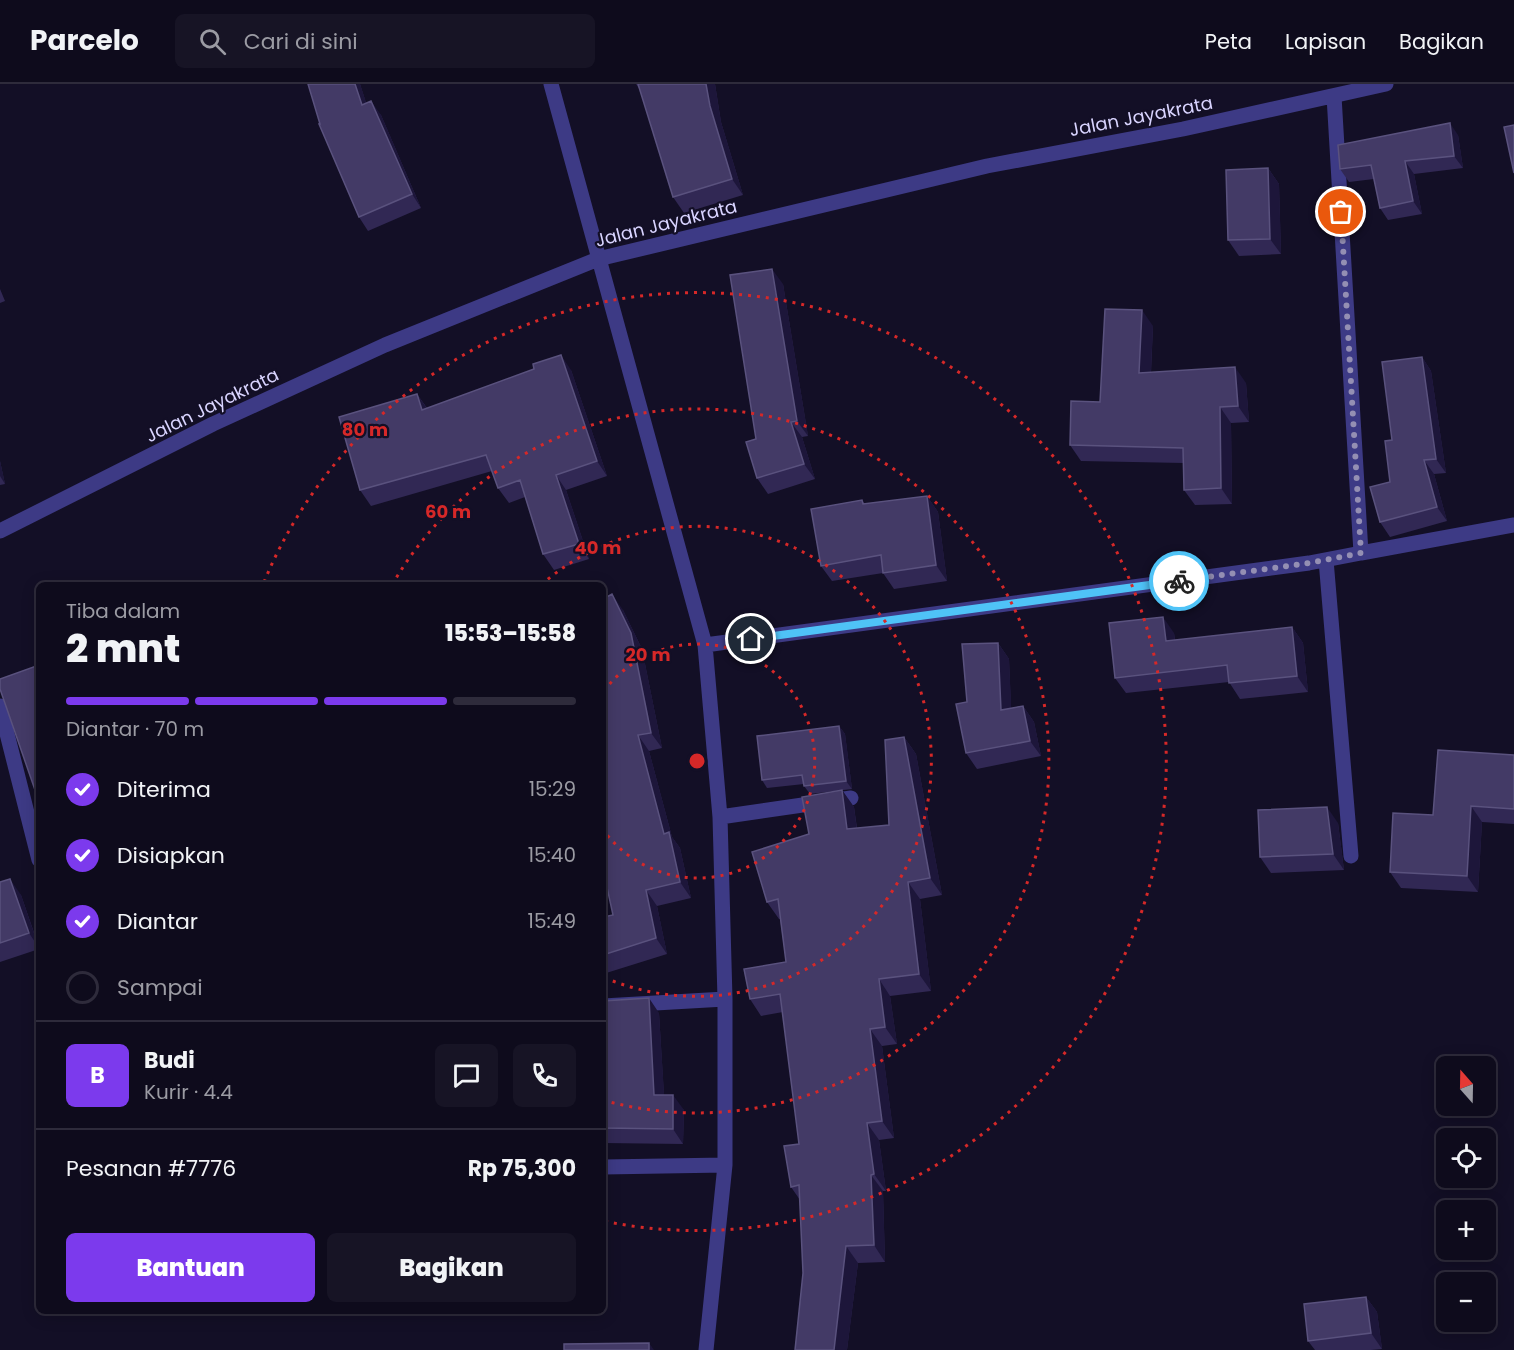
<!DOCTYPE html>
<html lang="id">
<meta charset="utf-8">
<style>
:root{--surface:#0e0b1c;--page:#171425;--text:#f1f3f6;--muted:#9b9ba3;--line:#2e2b3b;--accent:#7c3aed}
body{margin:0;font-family:Poppins,sans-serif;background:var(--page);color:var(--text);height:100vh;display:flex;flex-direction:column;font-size:22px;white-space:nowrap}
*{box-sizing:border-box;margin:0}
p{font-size:20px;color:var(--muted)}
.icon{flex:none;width:33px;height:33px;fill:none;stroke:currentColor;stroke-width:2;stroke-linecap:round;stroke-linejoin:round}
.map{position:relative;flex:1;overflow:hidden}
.panel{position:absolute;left:36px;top:498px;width:570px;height:732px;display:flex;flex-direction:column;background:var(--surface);border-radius:9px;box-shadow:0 3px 15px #0003,0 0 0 2px var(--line)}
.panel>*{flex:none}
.needle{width:39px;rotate:340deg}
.controls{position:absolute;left:1436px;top:972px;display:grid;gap:12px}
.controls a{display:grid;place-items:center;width:60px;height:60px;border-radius:9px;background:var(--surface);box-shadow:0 3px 15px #0003,0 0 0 2px var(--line);font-size:30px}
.pin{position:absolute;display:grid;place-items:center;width:51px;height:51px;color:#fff;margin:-26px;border:3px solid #fff;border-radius:50%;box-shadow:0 2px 6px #0007}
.courier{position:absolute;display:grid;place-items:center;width:60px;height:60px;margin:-30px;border:4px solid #4fc3f7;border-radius:50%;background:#fff;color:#222;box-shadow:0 2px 8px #0007}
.headline em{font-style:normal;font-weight:800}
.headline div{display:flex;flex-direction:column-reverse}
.headline{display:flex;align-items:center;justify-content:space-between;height:102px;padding:0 30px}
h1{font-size:39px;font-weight:800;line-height:45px}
.bar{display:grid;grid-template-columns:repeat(4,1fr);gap:9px 6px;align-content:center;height:72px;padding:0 30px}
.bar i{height:8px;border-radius:4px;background:var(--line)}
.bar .selected{background:var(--accent)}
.bar p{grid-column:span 4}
.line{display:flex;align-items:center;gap:15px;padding:0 30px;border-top:2px solid var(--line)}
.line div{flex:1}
.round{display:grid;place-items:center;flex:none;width:63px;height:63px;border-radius:9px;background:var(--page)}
ol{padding:0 30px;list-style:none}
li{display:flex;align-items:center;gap:18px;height:66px}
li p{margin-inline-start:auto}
li .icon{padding:6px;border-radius:50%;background:var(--accent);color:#fff;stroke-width:4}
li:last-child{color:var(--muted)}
li i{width:33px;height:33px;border:3px solid var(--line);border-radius:50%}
.action{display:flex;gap:12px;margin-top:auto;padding:12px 30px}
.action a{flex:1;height:69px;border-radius:9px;background:var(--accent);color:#fff;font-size:24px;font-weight:800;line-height:69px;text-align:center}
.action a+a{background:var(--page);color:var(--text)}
header{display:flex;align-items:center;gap:36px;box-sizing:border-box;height:84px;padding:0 30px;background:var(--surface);border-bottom:2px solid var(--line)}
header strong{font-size:28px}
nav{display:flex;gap:33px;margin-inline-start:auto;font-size:21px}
.search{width:420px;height:54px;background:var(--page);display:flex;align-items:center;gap:15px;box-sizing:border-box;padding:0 21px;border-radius:9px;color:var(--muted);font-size:22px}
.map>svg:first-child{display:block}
</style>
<header>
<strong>Parcelo</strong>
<div class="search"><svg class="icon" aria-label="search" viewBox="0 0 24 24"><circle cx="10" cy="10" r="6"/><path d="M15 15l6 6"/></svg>Cari di sini</div>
<nav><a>Peta</a><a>Lapisan</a><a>Bagikan</a></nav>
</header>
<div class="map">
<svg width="1514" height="1266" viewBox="0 0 1514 1266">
<rect width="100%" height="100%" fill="#130f26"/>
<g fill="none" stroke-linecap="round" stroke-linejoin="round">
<path stroke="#3d3a85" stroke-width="15" d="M551,0L705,561L720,733L725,915V1081L706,1266
M0,447L213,340L385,261L598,175L987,82L1183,45L1386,0
M1361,469L1514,441
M1326,476L1351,772
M705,561L1309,479L1361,469L1334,12
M0,622L39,776
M720,733L851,714
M603,922L725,915
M603,1083L725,1081"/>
</g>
<path fill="#312854" d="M360,0L366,19L381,31L421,124L368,147L359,133L320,40Z
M636,0H715L721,38L743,111L684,129L673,113L640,6Z
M1458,51L1463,84L1414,90L1422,130L1388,136L1380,124L1374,95L1349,98L1340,85Z
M1268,84L1279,100L1281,170L1239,172L1228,156Z
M783,200L808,352L802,353L815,395L768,410L757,394L756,355Z
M0,205L5,217L0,219Z
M1153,242L1151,289L1246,299L1249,338L1231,339L1232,420L1195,421L1184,406V379L1081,377L1070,361Z
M1422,273L1431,287L1446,389L1434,390L1447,437L1390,453L1380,438L1390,398L1392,356Z
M571,286L607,392L566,406L589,475L554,486L543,470L525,413L509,419L498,404L492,387L371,422L360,406L417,310L427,324Z
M0,377L5,400L0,401Z
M927,412L938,428L947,497L894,505L883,489L832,497L821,482L862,416L865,420Z
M623,526L642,565L662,664L649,667L672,753L680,764L691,814L657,822L667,870L603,890V833L613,831L604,764Z
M1292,543L1303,559L1308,608L1240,615L1229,598L1126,609L1115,594L1174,549L1175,556Z
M998,559L1009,575L1011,624L1023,622L1034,638L1041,672L977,685L966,669L967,618Z
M39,581V712L35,706Z
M839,642L845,650L852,705L810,710L804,702V700L767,704L762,696Z
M904,653L916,670L942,811L920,815L931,907L890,912L897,960L882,962L894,1054L879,1056L886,1107H883L885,1178L858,1179L847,1266H795L803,1189L800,1116L791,1103L799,1060L783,928L761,932L750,915L786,878L780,835H779L767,818L809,750L842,706L854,723L857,744L889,741Z
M1514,671V740L1482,738L1478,808L1401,804L1390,788L1433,731Z
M1338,739L1344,786L1271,789L1260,773Z
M0,798L21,811L39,863V865L0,878Z
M603,917L659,929L664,1011L684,1026L683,1060L603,1059Z
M1366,1213L1377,1228L1382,1265L1371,1266H1315L1308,1257Z"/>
<path fill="#1d163a" d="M355,0H360L372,36L362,21Z
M706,0H715L721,38L743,111L732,95L710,22Z
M371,17L381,31L421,124L412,110Z
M1450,39L1458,51L1463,84L1454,72Z
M1405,77L1414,90L1422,130L1413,117Z
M1268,84L1279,100L1281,170L1270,155Z
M772,185L783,200L808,352L797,337Z
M1142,226L1153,242L1150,305L1139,289Z
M561,271L571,286L607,392L597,377Z
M1422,273L1431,287L1446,389L1436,375Z
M1235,283L1246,299L1249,338L1238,322Z
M417,310L428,326H422Z
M1220,323L1231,339L1232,420L1221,404Z
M791,338L802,353L815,395L804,380Z
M1424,376L1434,390L1447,437L1437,423Z
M0,377L5,400L0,392Z
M556,391L566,406L589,475L579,460Z
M927,412L938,428L947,497L936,481Z
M612,510L623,526L642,565L662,664L651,649Z
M1163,533L1174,549L1177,573L1166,557Z
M1292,543L1303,559L1308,608L1297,592Z
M998,559L1009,575L1012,642L1001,626Z
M1023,622L1034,638L1041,672L1030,657Z
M839,642L845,650L852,705L846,697Z
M638,651L649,667L672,753L680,764L691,814L680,798L664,750Z
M904,653L916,670L942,811L930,794Z
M842,706L854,723L859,762L847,745Z
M1471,722L1482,738L1478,808L1467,792Z
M1327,723L1338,739L1344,786L1333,770Z
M10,795L21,811L39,864L29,849Z
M908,798L920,815L931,907L919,890Z
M646,806L657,822L667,870L656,854Z
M879,895L890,912L897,960L885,943Z
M649,914L659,929L665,1026L654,1011Z
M870,945L882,962L894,1054L882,1037Z
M673,1011L684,1026L683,1060L673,1045Z
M867,1039L879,1056L886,1107L874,1090Z
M871,1091L883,1107L885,1178L874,1161Z
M846,1162L858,1179L847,1266H834Z
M1366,1213L1377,1228L1382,1265L1371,1249Z
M649,1259L654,1266H649Z"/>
<path fill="#433a66" stroke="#5a527e" stroke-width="1.5" d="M308,0H355L362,21L371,17L412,110L359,133L319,40H320Z
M638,0H706L710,22L732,95L673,113Z
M1450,39L1454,72L1405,77L1413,117L1380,124L1371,81L1340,85L1338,61Z
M1514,41V89L1504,43Z
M1268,84L1270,155L1228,156L1226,86Z
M772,185L797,337L791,338L804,380L757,394L746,358L756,355L730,191Z
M1105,225L1142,226L1139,289L1235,283L1238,322L1220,323L1221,404L1184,406L1183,364L1070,361L1071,317L1100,318Z
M561,271L597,377L556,391L579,460L543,470L520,396L498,404L486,371L360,406L339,333L417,310L422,326L534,285L533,280Z
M1422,273L1436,375L1424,376L1437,423L1380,438L1370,403L1390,398L1385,357L1392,356L1382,278Z
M927,412L936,481L883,489L881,471L821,482L811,425L862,416L863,420Z
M612,510L631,549L651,649L638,651L664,750L669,748L680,798L646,806L656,854L603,871V833L613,831L603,785V764H604L603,759V515Z
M1163,533L1166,557L1292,543L1297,592L1229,599L1227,581L1115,594L1109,539Z
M998,559L1001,626L1023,622L1030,657L966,669L956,620L967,618L962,560Z
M39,581V704L35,706L0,605V595Z
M839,642L846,697L804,702L802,691L762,696L757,652Z
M904,653L930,794L908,798L919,890L879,895L885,943L870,945L882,1037L867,1039L874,1090L871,1091L874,1161L846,1162L834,1266H795L803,1189L799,1101L791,1103L784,1062L799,1060L780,910L750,915L744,885L786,878L778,815L767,818L752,768L809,750L802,713L842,706L847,745L889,741L885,656Z
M1438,666L1514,671V725L1471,722L1467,792L1390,788L1393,729L1433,731Z
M1327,723L1333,770L1260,773L1258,726Z
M10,795L29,849L0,859V798Z
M649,914L654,1011H673V1045L603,1044V917Z
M1366,1213L1371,1249L1308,1257L1304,1220Z
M649,1259V1266H564V1260Z"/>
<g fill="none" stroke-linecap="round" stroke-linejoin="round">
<path stroke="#948fb3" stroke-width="6" stroke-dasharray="0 10.8" d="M1179,497L1309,479L1361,469L1341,128"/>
<path stroke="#4fc3f7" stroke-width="8" d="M751,555L1179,497"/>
</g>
<g fill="none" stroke="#d62828" stroke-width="3" stroke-dasharray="3 6">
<path d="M604 607A117 117 0 1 1 604 747"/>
<path d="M541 501A235 235 0 1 1 603 893"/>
<path d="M392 501A352 352 0 1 1 606 1017"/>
<path d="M264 498A469 469 0 1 1 603 1137"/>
</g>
<g text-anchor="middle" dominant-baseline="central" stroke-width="4.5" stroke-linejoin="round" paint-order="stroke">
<g font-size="18" fill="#d9d4ff" stroke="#130f26">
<text transform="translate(1141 32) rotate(-11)">Jalan Jayakrata</text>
<text transform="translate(666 139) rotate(-14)">Jalan Jayakrata</text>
<text transform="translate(212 321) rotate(-26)">Jalan Jayakrata</text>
</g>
</g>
<circle cx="697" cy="677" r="9" fill="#d62828" stroke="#130f26" stroke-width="3"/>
<g font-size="18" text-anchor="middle" font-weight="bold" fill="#d62828" stroke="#130f26" stroke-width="4.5" stroke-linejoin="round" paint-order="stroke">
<text x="365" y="352">80 m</text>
<text x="448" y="434">60 m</text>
<text x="598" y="470">40 m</text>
<text x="648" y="577">20 m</text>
</g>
</svg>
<div class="controls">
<a><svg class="needle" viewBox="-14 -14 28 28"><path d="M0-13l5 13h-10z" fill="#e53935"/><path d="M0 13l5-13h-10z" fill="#9b9ba3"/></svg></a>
<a><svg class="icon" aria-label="locate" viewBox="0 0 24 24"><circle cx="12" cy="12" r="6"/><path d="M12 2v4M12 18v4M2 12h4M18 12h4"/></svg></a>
<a>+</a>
<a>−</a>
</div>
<div class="pin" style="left:1341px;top:128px;background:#ea580c"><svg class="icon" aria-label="bag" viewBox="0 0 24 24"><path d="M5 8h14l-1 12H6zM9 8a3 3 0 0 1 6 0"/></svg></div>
<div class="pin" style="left:751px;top:555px;background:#1f2937"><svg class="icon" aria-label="home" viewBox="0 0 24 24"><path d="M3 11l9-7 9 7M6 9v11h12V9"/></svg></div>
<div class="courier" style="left:1179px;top:497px"><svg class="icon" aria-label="bike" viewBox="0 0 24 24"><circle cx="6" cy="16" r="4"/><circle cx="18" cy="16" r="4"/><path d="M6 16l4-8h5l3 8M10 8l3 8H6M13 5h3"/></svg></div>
<section class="panel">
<div class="headline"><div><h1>2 mnt</h1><p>Tiba dalam</p></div><em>15:53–15:58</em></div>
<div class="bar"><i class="selected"></i><i class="selected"></i><i class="selected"></i><i></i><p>Diantar · 70 m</p></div>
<ol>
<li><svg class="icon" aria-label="check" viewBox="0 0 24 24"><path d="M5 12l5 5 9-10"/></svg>Diterima<p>15:29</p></li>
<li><svg class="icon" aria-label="check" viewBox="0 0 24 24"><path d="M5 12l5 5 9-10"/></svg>Disiapkan<p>15:40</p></li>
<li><svg class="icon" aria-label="check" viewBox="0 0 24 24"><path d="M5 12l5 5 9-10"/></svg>Diantar<p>15:49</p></li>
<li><i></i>Sampai</li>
</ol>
<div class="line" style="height:108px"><b class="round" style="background:var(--accent);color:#fff">B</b><div><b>Budi</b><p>Kurir · 4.4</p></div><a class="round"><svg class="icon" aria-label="chat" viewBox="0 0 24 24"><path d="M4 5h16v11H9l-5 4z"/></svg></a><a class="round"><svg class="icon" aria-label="phone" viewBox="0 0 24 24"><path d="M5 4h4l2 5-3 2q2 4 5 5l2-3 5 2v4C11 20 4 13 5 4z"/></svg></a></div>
<div class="line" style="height:78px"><div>Pesanan #7776</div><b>Rp 75,300</b></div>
<div class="action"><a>Bantuan</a><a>Bagikan</a></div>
</section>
</div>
